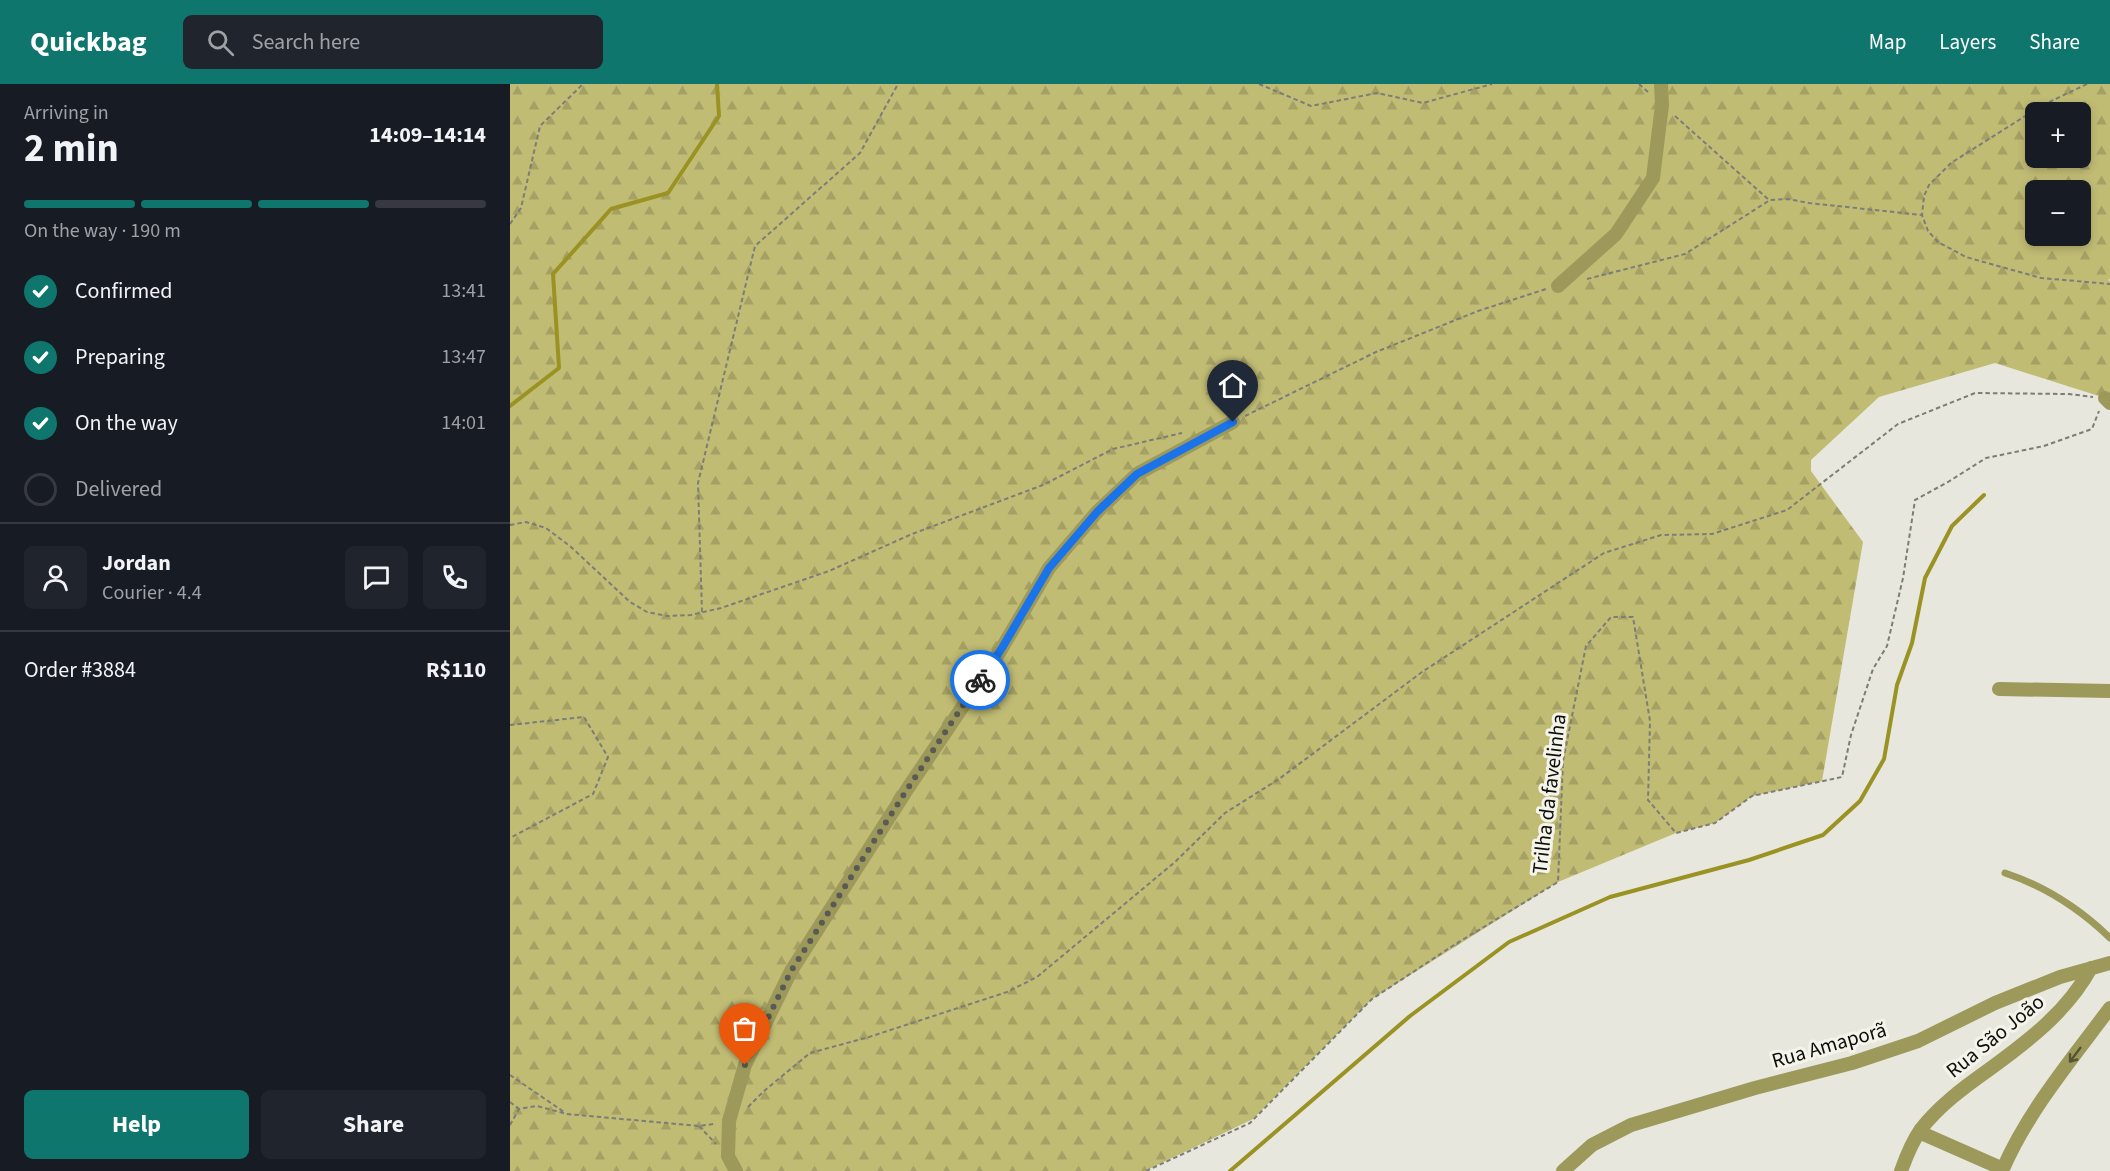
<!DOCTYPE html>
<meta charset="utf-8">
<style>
:root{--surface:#171b24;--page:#20242c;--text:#f1f3f6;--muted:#9ea1a6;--line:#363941;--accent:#0f766e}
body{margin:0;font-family:"Source Sans 3",sans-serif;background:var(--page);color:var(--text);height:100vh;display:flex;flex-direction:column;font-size:22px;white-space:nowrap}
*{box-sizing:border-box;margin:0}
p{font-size:20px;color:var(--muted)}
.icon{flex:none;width:33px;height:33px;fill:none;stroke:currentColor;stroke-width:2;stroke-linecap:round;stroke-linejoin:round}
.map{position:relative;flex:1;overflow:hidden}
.panel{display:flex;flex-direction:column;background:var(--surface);width:510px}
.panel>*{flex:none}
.tools{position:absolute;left:1515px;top:18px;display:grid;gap:12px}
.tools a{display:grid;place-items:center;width:66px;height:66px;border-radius:9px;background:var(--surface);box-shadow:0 3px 9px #0003;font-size:30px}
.pin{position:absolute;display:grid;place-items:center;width:51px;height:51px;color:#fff;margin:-62px -26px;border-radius:50% 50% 50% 0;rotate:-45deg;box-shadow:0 0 6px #0007}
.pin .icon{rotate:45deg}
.courier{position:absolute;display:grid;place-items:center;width:60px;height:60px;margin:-30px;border:4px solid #1a73e8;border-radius:50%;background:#fff;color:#222;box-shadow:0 2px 8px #0007}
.headline em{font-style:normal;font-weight:700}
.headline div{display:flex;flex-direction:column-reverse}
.headline{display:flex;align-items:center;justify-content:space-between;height:102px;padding:0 24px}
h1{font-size:39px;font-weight:700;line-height:45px}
.bar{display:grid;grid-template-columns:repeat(4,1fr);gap:9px 6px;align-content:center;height:72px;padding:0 24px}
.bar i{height:8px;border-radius:4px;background:var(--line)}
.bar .on{background:var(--accent)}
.bar p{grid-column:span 4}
.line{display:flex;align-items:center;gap:15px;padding:0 24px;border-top:2px solid var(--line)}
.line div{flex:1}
.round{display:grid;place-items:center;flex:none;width:63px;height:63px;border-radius:9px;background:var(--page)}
ol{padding:0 24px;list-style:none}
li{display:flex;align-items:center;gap:18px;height:66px}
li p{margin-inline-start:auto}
li .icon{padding:6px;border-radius:50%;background:var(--accent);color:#fff;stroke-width:4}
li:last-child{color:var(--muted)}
li i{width:33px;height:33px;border:3px solid var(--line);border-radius:50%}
.action{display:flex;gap:12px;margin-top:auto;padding:12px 24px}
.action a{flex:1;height:69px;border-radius:9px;background:var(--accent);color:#fff;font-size:24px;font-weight:700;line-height:69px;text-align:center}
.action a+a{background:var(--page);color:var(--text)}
header{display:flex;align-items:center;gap:36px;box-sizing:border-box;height:84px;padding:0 30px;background:var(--accent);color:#fff}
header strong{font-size:28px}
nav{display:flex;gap:33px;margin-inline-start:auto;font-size:21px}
.search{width:420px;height:54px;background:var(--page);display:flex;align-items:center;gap:15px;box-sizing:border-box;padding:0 21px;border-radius:9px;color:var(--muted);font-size:22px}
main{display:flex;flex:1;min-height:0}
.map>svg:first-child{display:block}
</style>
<header>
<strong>Quickbag</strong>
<div class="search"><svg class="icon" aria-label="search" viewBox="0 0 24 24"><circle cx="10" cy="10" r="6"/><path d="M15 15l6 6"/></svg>Search here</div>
<nav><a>Map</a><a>Layers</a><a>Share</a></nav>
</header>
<main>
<section class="panel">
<div class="headline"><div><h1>2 min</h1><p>Arriving in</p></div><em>14:09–14:14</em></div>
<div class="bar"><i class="on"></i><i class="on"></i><i class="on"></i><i></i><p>On the way · 190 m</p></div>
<ol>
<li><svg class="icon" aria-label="check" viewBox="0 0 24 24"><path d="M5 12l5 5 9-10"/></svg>Confirmed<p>13:41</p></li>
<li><svg class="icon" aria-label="check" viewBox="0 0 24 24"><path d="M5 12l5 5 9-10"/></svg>Preparing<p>13:47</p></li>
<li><svg class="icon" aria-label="check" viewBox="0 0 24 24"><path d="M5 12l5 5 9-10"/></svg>On the way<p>14:01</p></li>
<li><i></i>Delivered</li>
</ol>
<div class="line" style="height:108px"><a class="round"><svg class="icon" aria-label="person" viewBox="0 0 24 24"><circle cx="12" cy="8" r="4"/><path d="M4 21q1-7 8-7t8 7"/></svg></a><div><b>Jordan</b><p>Courier · 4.4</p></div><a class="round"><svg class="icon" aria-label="chat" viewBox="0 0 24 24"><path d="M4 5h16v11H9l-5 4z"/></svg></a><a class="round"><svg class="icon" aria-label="phone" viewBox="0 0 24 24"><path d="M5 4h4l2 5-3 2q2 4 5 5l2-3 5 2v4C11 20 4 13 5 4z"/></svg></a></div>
<div class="line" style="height:78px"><div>Order #3884</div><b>R$110</b></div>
<div class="action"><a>Help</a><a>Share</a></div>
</section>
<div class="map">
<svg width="1600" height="1087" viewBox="0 0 1600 1087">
<defs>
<pattern id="forest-firs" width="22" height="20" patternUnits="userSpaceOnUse" patternTransform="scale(1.5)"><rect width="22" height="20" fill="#c1bc74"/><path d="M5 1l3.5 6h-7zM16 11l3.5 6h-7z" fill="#a5a063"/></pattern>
</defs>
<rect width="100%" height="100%" fill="#e7e7dd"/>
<path fill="url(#forest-firs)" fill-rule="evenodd" d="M0,0H1600V195L1598,196L1600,197V309L1595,314L1485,279L1369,313L1301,376V387L1353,458L1312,697L1242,712L1205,739L1166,749L1048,798L862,915L743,1035L635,1087H0ZM1526,28H1570V74H1526ZM1526,106H1570V152H1526Z"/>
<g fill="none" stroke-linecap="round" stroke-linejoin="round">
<path stroke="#9a9222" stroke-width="4" d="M0,322L49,284L43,190L101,125L158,109L209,32L207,0
M720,1087L900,932L999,858L1100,813L1239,776L1313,751L1350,717L1374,675L1387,601L1402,559L1415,494L1442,442L1474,411"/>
<path stroke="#7d7d77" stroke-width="2" stroke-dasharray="4.5 3" stroke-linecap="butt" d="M749,0L801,22L867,9L913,19L982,0
M1129,0L1138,8
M1577,0L1531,22L1441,79L1419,101L1414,112L1412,131L1418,147L1428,158L1456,173L1531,194L1600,200
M1165,32L1259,116
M0,140L11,124L30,42L73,0
M1077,195L1175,170L1260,116L1278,115L1299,119L1412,131
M735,332L866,268L968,227L1036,205
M0,441L16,438L36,444L61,463L120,518L137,528L157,532L181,531L211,524L319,487L402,450L533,401L603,365L672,349
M192,528L188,399L245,162L350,69L388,0
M0,641L74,633L98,673L83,710L0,754
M0,991L54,1028
M0,1018L9,1025
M238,1023L254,1007L300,969L359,953L497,908L527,893L665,778L715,729L769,695L912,588L1094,469L1151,451L1202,450L1277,426L1388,340L1465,309L1559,310L1583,313
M0,1041L9,1025L27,1022L57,1030L189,1042L204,1040
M189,1042L206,1060
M636,1087L740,1039L862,915L944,861L1048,798L1053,677L1076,562L1101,533H1123L1140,637L1138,716L1166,749L1205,739L1242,712L1332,693L1341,651L1363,585L1377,562L1393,494L1405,416L1438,398L1476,374L1534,362L1582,345L1589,327"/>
<path stroke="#9d995b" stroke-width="7" d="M1495,789C1534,802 1571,826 1600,854"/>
<path stroke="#9d995b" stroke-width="14" d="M1048,202L1106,150L1143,94L1152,21L1151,0
M1595,314L1600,319
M1489,605L1600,607
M1409,1048L1493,1085
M226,1087L218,1072L219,1037L235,981L281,887L398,704L492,564L539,484L587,428L627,390L723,338
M1053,1087L1082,1061L1121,1041L1245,1004L1342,979L1408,957L1485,919L1550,893L1600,879
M1391,1087C1396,1073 1402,1058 1411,1045C1429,1022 1453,1004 1477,987C1517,958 1557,928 1581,884
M1492,1087C1518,1027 1561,976 1600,924"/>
</g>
<defs><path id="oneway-shaft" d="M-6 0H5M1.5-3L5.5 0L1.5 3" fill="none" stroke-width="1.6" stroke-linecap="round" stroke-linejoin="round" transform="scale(1.5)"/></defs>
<use stroke="#565433" href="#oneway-shaft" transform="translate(1565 971) rotate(127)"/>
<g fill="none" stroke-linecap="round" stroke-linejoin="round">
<path stroke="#5a5a54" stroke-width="6" stroke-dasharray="0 10.8" d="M235,981L281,887L398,704L470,596"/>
<path stroke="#1a73e8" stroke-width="8" d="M470,596L492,564L539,484L587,428L627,390L723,338"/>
</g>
<g text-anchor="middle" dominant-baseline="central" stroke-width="6" stroke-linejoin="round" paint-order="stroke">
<g font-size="21" fill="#0e0e0b" stroke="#f4f4eb">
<text transform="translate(1039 710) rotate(-83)">Trilha da favelinha</text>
<text transform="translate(1485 952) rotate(-39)">Rua São João</text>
<text transform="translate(1319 961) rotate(-16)">Rua Amaporã</text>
</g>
</g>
</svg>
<div class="tools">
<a>+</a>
<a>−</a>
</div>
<div class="pin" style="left:235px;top:981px;background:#ea580c"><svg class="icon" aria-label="bag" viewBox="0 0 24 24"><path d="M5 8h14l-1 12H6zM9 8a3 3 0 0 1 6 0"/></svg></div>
<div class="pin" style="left:723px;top:338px;background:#1f2937"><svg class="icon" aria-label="home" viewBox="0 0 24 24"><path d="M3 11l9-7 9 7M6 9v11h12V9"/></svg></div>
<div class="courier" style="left:470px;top:596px"><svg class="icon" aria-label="bike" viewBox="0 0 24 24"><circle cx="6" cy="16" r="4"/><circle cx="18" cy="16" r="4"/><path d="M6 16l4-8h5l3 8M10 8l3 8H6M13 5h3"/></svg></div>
</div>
</main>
